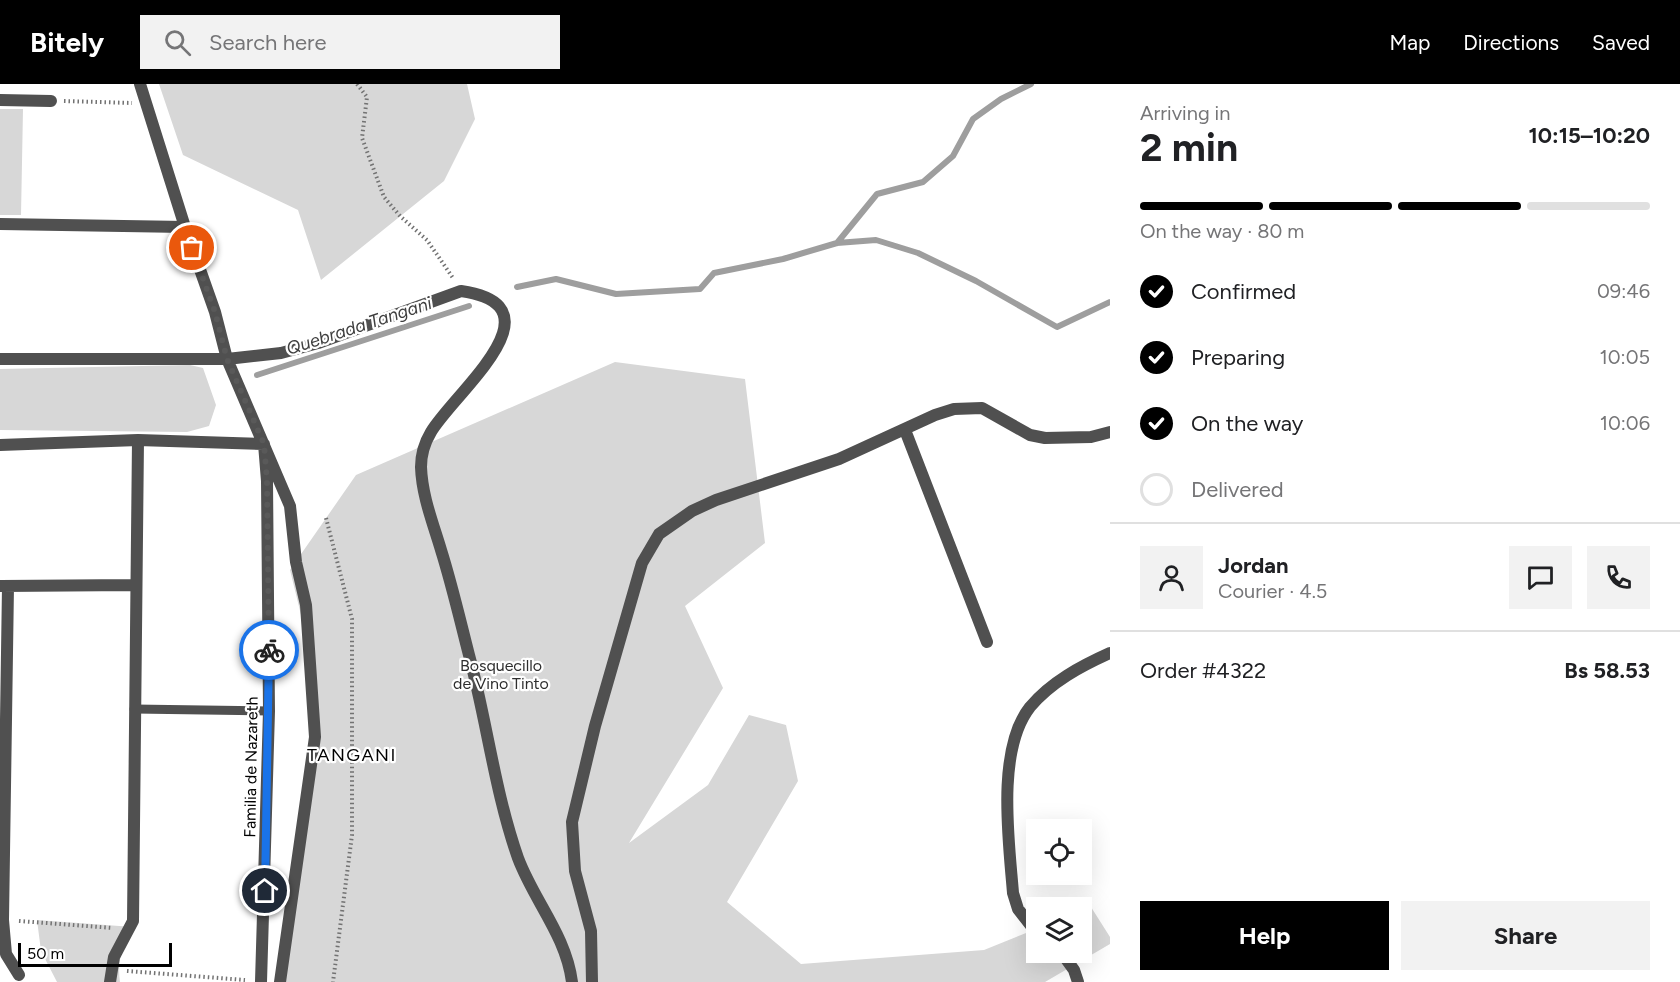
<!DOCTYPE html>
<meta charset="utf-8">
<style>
:root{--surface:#fff;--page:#f2f2f2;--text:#202124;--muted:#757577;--line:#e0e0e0;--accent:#000}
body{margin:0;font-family:Figtree,sans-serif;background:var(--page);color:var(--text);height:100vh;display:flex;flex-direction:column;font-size:22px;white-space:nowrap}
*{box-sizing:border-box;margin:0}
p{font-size:20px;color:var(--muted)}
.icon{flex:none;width:33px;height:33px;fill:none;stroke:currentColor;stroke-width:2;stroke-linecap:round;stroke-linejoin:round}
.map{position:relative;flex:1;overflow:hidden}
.sheet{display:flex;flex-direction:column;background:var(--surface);width:570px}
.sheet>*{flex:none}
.tools{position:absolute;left:1026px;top:735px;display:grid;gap:12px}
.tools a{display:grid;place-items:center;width:66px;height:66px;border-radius:0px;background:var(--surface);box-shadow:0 6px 24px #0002;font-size:30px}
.scale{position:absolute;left:18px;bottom:15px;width:154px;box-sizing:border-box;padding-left:6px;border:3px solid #000;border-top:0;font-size:16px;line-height:21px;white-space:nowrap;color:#000;-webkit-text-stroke:4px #fff;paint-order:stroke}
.pin{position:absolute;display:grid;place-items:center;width:51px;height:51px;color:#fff;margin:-26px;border:3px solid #fff;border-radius:50%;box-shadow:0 2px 6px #0007}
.courier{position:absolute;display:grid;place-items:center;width:60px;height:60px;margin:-30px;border:4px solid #1a73e8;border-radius:50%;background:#fff;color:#222;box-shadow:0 2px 8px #0007}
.headline em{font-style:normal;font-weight:700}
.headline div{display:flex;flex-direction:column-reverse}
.headline{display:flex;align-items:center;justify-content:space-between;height:102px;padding:0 30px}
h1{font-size:39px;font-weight:700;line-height:45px}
.bar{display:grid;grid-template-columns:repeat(4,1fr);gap:9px 6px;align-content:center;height:72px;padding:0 30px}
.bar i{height:8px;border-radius:4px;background:var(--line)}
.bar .active{background:var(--accent)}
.bar p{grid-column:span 4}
.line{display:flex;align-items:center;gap:15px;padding:0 30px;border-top:2px solid var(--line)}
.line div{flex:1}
.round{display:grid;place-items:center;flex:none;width:63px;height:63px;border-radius:0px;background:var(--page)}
ol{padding:0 30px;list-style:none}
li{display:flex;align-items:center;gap:18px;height:66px}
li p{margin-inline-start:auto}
li .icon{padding:6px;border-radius:50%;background:var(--accent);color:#fff;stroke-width:4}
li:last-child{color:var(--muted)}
li i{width:33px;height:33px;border:3px solid var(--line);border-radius:50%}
.action{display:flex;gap:12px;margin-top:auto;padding:12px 30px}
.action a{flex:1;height:69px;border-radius:0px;background:var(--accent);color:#fff;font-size:24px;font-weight:700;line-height:69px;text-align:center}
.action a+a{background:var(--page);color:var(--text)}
header{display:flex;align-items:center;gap:36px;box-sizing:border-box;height:84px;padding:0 30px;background:var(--accent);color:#fff}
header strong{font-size:28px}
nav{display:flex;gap:33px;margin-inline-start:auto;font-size:21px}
.search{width:420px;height:54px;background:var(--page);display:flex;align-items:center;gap:15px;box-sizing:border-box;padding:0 21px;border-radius:0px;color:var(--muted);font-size:22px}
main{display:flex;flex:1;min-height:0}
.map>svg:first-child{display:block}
</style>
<header>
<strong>Bitely</strong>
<div class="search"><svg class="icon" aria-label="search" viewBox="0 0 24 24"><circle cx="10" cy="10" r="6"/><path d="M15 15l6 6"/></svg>Search here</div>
<nav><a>Map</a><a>Directions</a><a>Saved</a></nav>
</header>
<main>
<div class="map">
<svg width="1110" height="898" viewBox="0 0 1110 898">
<rect width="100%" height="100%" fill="#fff"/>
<path fill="#d7d7d7" d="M159,0H467L475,35L444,97L321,196L298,126L183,71Z
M0,25H23L21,131H0Z
M615,278L745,295L765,459L685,522L723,604L629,759L708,701L749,631L786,641L798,697L727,818L801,880L984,866L1036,845V868H1082V827L1091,823L1110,853V860L1045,898H276L312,679L303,539L290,486L356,391Z
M190,281L203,284L216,321L209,342L187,348L0,346V285Z
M37,836L133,843C122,859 117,879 120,898H57L41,867Z"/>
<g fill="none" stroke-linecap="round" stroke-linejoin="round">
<path stroke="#9e9e9e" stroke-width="6" d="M837,159L877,110L923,98L953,72L973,35L1001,15L1031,0
M517,203L556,195L616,210L700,205L714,189L783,175L837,159L876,156L918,169L976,197L1057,243L1110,218
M257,291L469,222"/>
<path stroke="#727272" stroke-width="4" stroke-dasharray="1.5 3" stroke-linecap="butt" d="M357,0L367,13L362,54L384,113L400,132L427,156L453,194
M64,17L132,19
M326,434L352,535V751L333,898
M19,837L113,844
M127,887L245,896"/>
<path stroke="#505050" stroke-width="9" d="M134,625L269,627"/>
<path stroke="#505050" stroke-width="12" d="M140,0L185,143L215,228L227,275L290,422L296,478L306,521L315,653L280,898
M0,16L51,17
M0,140L185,143
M0,275H227L281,269L318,259L461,207C565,222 454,309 431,348C425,358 421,371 421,383C422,412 433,439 441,466C452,501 460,536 469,571C487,638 495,709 518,774C534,817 566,851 572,898
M905,346L987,558
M0,361L138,356L264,360L267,397L269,627L261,898
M1,502L135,501
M8,502L3,836L6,870L19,891
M1036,848L1018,825L1013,809C1009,758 996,666 1030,623C1051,598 1081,582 1110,569
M1061,868L1074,886L1078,898
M110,898L114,873L133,837L138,356
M592,898L591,847L575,787L572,738L595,642L642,479L659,450L692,427L716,416L839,375L935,331L954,325L982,324L1030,351L1045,354L1091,353L1110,348"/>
</g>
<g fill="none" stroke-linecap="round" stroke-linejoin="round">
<path stroke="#595959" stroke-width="6" stroke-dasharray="0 10.8" d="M192,164L215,228L227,275L264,360L267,397L269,566"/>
<path stroke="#1a73e8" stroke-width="8" d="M265,807L269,566"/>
</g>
<g text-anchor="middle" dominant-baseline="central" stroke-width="4.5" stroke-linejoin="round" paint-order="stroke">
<g font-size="16" fill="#2e2e2e" stroke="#fff">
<text x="501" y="581">Bosquecillo<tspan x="501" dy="18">de Vino Tinto</tspan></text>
</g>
<g font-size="16" fill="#000" stroke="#fff">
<text transform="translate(251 683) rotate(-89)">Familia de Nazareth</text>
</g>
<g font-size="18" font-style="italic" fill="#3f3f3f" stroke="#fff">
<text transform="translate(359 242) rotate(-18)">Quebrada Tangani</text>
</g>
<g font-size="18" letter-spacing="1.5" fill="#000" stroke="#fff">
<text x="352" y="671">TANGANI</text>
</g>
</g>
</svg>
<div class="tools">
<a><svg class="icon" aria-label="locate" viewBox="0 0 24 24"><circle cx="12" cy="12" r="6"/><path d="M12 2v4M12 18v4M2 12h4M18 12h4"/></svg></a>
<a><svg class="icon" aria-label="layers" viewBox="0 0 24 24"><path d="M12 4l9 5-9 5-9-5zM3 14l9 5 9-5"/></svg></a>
</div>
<div class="scale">50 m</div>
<div class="pin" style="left:192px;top:164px;background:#ea580c"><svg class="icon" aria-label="bag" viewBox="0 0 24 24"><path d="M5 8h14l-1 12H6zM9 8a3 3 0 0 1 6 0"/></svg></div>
<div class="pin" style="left:265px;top:807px;background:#1f2937"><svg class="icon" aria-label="home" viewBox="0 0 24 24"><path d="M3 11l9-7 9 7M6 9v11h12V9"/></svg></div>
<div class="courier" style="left:269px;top:566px"><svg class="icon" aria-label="bike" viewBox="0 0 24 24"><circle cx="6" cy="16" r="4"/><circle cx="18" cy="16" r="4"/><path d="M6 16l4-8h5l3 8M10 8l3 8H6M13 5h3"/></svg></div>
</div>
<section class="sheet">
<div class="headline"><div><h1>2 min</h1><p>Arriving in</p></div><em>10:15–10:20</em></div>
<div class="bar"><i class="active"></i><i class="active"></i><i class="active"></i><i></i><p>On the way · 80 m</p></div>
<ol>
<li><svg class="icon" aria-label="check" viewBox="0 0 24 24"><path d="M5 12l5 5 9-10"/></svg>Confirmed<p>09:46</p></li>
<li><svg class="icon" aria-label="check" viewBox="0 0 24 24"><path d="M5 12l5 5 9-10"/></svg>Preparing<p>10:05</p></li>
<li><svg class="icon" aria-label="check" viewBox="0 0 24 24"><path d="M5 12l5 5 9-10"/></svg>On the way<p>10:06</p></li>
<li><i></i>Delivered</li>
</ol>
<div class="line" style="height:108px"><a class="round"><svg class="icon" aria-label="person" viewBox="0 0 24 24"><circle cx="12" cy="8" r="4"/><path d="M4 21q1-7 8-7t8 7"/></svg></a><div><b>Jordan</b><p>Courier · 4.5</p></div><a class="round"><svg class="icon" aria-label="chat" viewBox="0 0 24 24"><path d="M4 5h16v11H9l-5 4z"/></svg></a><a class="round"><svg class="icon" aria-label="phone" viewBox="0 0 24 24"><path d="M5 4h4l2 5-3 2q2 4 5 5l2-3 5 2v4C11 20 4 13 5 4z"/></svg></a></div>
<div class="line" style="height:78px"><div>Order #4322</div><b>Bs 58.53</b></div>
<div class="action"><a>Help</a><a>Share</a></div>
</section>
</main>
